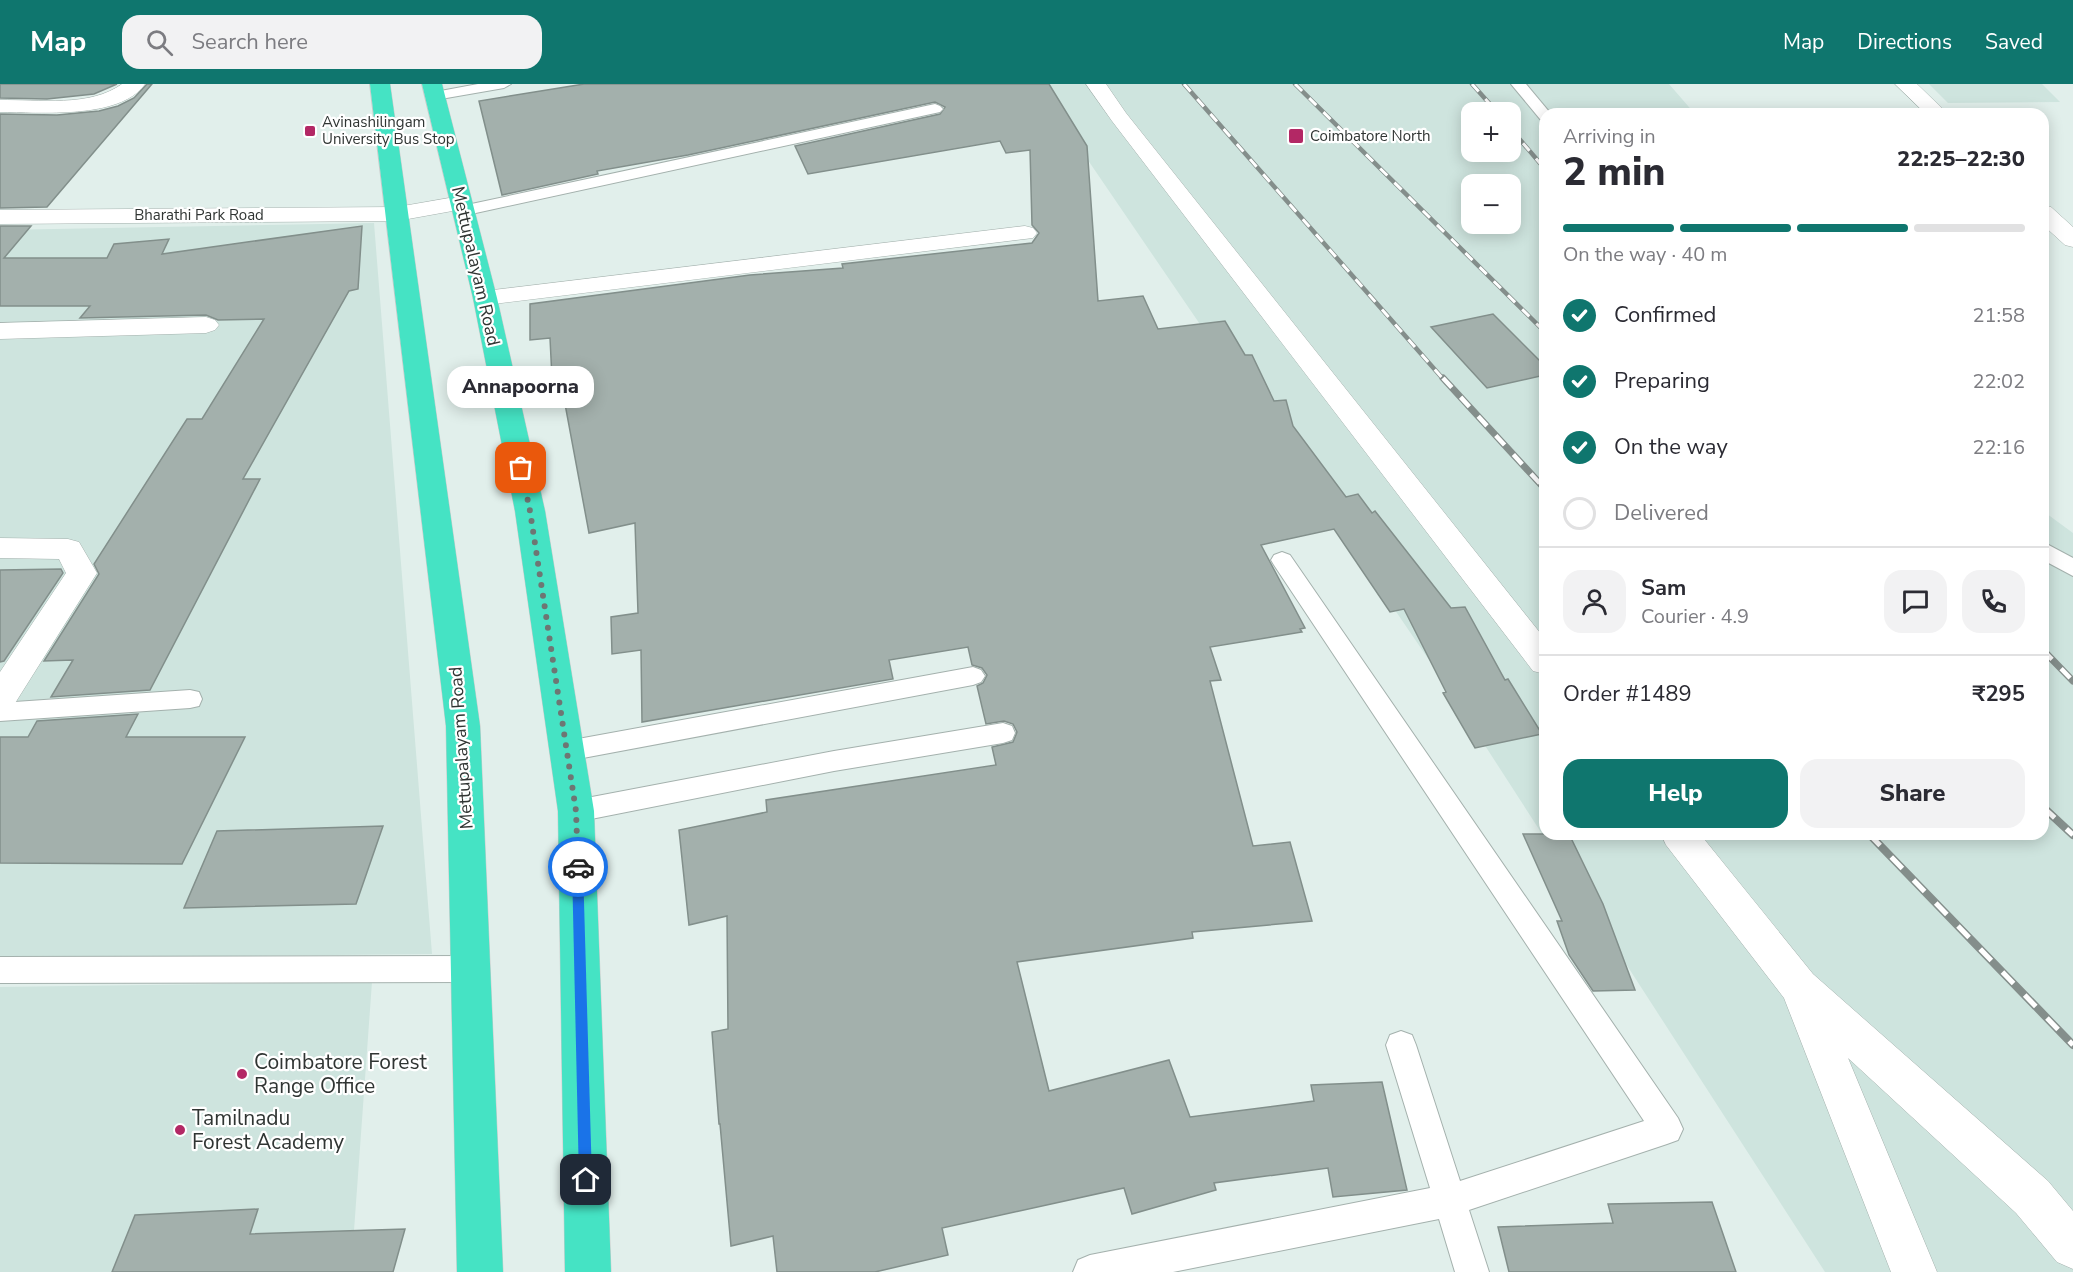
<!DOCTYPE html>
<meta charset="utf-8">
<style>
:root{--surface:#fff;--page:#f2f2f3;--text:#2b2b33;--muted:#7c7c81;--line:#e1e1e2;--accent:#0f766e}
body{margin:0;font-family:"Nunito Sans",sans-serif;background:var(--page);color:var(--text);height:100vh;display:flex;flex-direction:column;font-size:22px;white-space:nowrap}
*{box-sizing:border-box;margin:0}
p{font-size:20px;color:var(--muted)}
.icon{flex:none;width:33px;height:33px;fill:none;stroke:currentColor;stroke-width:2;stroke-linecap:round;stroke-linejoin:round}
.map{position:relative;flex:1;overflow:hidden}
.panel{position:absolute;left:1539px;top:24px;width:510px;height:732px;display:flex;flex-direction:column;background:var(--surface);border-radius:18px;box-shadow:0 3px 15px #0003}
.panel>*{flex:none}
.buttons{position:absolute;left:1461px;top:18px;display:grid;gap:12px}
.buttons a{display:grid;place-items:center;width:60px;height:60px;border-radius:12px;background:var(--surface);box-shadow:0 3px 15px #0003;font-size:30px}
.pin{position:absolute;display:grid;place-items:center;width:51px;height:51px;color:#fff;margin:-26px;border-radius:12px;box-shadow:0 3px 9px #0006}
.courier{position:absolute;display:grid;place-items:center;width:60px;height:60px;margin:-30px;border:4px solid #1a73e8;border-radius:50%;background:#fff;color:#222;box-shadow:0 2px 8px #0007}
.bubble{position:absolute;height:42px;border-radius:18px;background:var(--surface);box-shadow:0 3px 15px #0003;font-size:20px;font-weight:800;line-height:42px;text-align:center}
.summary em{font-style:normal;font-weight:800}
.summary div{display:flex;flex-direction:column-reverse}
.summary{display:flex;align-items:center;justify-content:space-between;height:102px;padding:0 24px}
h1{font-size:39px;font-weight:800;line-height:45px}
.bar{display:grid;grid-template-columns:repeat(4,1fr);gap:9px 6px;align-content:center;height:72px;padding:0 24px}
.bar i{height:8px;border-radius:4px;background:var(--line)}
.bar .on{background:var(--accent)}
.bar p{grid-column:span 4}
.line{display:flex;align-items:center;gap:15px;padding:0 24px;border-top:2px solid var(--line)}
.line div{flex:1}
.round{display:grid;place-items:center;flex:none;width:63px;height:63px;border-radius:18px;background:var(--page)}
ol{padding:0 24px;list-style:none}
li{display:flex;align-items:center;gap:18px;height:66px}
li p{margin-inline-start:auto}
li .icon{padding:6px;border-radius:50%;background:var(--accent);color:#fff;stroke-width:4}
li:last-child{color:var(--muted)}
li i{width:33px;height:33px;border:3px solid var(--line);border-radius:50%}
.cta{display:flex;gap:12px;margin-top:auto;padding:12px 24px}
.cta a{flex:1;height:69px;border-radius:18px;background:var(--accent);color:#fff;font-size:24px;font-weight:800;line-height:69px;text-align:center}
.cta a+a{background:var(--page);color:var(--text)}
header{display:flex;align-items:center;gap:36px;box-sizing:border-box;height:84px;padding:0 30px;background:var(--accent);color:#fff}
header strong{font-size:28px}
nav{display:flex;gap:33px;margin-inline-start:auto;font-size:21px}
.search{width:420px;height:54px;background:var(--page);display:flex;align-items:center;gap:15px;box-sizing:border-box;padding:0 21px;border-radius:18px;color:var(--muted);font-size:22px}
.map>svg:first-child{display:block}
</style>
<header>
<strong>Map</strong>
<div class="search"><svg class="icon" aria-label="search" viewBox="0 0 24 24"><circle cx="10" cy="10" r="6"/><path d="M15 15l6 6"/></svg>Search here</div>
<nav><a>Map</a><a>Directions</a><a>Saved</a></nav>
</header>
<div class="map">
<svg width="2073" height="1188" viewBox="0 0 2073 1188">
<rect width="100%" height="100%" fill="#e1efeb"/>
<path fill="#cee4de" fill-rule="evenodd" d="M1036,0H1669L1695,30H1545V750H2043V427L2073,449V1188H1825L1442,595ZM1472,28H1510V68H1472ZM1472,100H1510V140H1472Z
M1929,0H2042L2060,18L1948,19Z
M374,139L432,870L0,874V146Z
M372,898L351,1188H0V903Z"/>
<path fill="#a3b0ac" stroke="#828f8b" stroke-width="1.5" d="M0,0H117L94,10L47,15L0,14Z
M147,0H152L47,123L0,124V30L57,31L99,27L118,22L134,14Z
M584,0H1049L1087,62L1098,217L1143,212L1158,245L1225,237L1245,271H1252L1274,317L1286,316L1293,342L1346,413L1358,410L1372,429L1375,427L1451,524L1465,523L1505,596L1508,595L1542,650L1475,664L1443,609L1446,608L1404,525L1390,528L1334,445L1261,461L1305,544L1300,545L1302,548L1210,563L1221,596L1210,597L1253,762L1290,758L1312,837L1192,848L1193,854L1017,878L1049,1007L1169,976L1190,1033L1314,1017L1311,1001L1382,998L1407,1106L1333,1113L1328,1084L1214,1099L1216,1106L1132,1130L1124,1104L942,1144L948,1171L875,1188H777L773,1152L731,1162L720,1040H719L712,948L728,945L727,832L689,841L679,746L767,728L766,716L996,681L992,663L1013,658L1017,648L1013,640L1004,637L986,640L977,602L983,599L987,591L982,584L972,581L968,563L889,576L893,595L642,638L641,566L612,570L611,533L638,529L635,439L589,449L560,293L552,294L550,254L530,256V220L750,191L843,184L842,180L1032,159L1039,149L1032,141L1030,66L1006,69L1000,57L808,90L795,62L940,30L945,23L935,18L688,71L597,87L598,90L502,111L479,17Z
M0,142H31L4,174H107L114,160L169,155L162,170L362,142L358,205L349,207L243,395H260L150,606L51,613L73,576L44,577L99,490L94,480L187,335H202L264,235L218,236L206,231L80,234L90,222H0Z
M1493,230L1545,282V291L1487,304L1431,243Z
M61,485L63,489L4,577L0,578V486Z
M138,630L126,653H245L182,780L0,779V653H28L37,637Z
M383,742L356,820L184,824L217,747Z
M1523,750H1569L1603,820L1635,906L1593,907L1569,871L1557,837H1562Z
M1712,1118L1736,1188H1509L1498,1143L1613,1139L1608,1120Z
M258,1125L250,1150L405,1145L393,1188H112L135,1131Z"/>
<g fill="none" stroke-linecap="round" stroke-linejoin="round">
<defs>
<path id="lane" d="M478,0H511L504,4L435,16L428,12L435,8Z
M1511,0H1526L1551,30H1545V37L1540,35Z
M935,20L940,22L943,25L940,28L462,132L454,127L462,122Z
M2043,458L2073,474V492L2043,476Z
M1282,468L1290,471L1678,1034L1683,1045L1678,1056L1667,1060L1469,1126L1489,1188H1455L1439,1135L1173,1188H1073L1078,1176L1090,1171L1430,1104L1386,961L1390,951L1401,947L1412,951L1416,961L1460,1097L1644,1037L1274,481L1271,476L1274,471Z
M973,583L981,586L985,592L981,598L973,601L567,677L558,674L554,667L558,660L567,657Z
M190,606L199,608L202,615L199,622L190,624L0,637V619Z
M1003,639L1012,642L1015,649L1012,656L1003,659L834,687L576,738L567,735L563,727L567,719L576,716L834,667Z
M472,872L482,876L486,885L482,894L472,898L0,899V873Z"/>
<path id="street" d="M122,0H145C120,36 39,28 0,28V16C39,15 89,24 122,0Z
M1086,0H1106L1126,29L1545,555V590L1533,587L1112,37Z
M1895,0H1917L1948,30H1926Z
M2043,121L2051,123L2073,143V163L2065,161L2043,141Z
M1025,142L1033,144L1037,149L1033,154L485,221L476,219L473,214L476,209L485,207Z
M206,233L215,236L219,241L215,246L206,249L0,255V239Z
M0,454L68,455L79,458L97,489L12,624L0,628V588L66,489L59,475L0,474Z
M1661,750H1700L1813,890L2048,1097L2073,1127V1185L2057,1178L2016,1129L1848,974L1937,1188H1891L1784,914L1666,761Z"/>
<path id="secondary" d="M461,112L469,114L472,119L469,124L397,137L0,140V126L397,123Z"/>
<path id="highway" d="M370,0H390L480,642L503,1188H457L446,642Z
M422,0H442L497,214L545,427L594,727L611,1188H565L558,727L515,427L473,214Z"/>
</defs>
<use href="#lane" stroke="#a4b1ad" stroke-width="2"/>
<use href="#street" stroke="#a4b1ad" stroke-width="1"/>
<use href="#secondary" stroke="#a4b1ad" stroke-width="1"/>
<use href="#highway" stroke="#c9caca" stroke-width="1"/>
<use href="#lane" fill="#fff" fill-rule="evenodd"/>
<use href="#street" fill="#fff" fill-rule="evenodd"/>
<use href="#secondary" fill="#fff" fill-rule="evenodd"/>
<use href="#highway" fill="#45e3c4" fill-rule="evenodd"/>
<defs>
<path id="rail-far2" d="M1184,0L1444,296
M1295,0L1545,248
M1472,0L1497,28
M1510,44L1545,85"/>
<path id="rail-far1" d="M1443,294L1545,405
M2043,566L2073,597"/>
<path id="rail" d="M2043,723L2073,751
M1869,750L2073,961"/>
</defs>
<use href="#rail-far2" stroke="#848e8b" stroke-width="4.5"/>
<use href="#rail-far1" stroke="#848e8b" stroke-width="7"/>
<use href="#rail" stroke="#848e8b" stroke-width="8"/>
<use href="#rail-far2" stroke="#fff" stroke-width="3" stroke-dasharray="10" stroke-linecap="butt"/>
<use href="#rail-far1" stroke="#fff" stroke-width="4.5" stroke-dasharray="13" stroke-linecap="butt"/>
<use href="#rail" stroke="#fff" stroke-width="5" stroke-dasharray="16" stroke-linecap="butt"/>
</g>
<path fill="#1a73e8" d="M578,778L583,783L592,1096L590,1100L586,1102L581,1100L579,1096L572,783Z"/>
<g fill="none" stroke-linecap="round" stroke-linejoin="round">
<path stroke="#6e7673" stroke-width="6" stroke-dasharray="0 10.8" d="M521,384L530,427L576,727L578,783"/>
</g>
<g fill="#b32865" stroke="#fff" stroke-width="2">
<rect x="304" y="41" width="12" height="12" rx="3"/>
<rect x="1288" y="44" width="16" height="16" rx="3"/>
<circle cx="242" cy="990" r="6"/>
<circle cx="180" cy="1046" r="6"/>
</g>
<g text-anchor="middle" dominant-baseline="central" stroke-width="4.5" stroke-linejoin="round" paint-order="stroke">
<g font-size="15" fill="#303533" stroke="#fff" text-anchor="start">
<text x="322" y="38">Avinashilingam<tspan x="322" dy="17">University Bus Stop</tspan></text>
<text x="1310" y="52">Coimbatore North</text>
</g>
<g font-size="15" fill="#303533" stroke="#fff">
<text x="199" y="131">Bharathi Park Road</text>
</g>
<g font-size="18" fill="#303533" stroke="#fff">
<text transform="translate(476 182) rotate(77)">Mettupalayam Road</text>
<text transform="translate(461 664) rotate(-94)">Mettupalayam Road</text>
</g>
<g font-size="21" fill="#303533" stroke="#fff" text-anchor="start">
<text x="254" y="978">Coimbatore Forest<tspan x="254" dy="24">Range Office</tspan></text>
<text x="192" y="1034">Tamilnadu<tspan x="192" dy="24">Forest Academy</tspan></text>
</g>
</g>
</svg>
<div class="buttons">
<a>+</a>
<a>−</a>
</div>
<div class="pin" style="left:521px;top:384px;background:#ea580c"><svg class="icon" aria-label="bag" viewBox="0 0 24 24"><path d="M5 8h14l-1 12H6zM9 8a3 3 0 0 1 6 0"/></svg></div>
<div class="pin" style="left:586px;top:1096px;background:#1f2937"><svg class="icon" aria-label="home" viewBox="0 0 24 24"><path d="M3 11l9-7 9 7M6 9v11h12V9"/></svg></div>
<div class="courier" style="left:578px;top:783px"><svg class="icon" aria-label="car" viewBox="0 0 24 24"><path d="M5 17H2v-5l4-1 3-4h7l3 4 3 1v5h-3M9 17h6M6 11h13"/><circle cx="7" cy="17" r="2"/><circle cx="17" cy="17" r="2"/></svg></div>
<div class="bubble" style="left:447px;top:282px;width:147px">Annapoorna</div>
<section class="panel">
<div class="summary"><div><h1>2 min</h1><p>Arriving in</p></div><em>22:25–22:30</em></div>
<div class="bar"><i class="on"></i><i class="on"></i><i class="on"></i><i></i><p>On the way · 40 m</p></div>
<ol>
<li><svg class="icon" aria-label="check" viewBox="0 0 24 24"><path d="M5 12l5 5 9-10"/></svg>Confirmed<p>21:58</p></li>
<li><svg class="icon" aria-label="check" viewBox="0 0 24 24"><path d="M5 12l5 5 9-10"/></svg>Preparing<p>22:02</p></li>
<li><svg class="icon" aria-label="check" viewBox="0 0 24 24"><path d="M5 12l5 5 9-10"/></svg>On the way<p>22:16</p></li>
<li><i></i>Delivered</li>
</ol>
<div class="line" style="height:108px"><a class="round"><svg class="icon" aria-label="person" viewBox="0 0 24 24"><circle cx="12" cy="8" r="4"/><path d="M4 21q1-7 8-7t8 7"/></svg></a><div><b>Sam</b><p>Courier · 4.9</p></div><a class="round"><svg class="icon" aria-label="chat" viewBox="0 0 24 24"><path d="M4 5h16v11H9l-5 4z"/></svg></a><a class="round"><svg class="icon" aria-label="phone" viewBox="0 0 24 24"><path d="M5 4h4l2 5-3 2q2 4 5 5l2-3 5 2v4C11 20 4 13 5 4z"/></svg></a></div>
<div class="line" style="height:78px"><div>Order #1489</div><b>₹295</b></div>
<div class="cta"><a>Help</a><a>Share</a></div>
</section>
</div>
